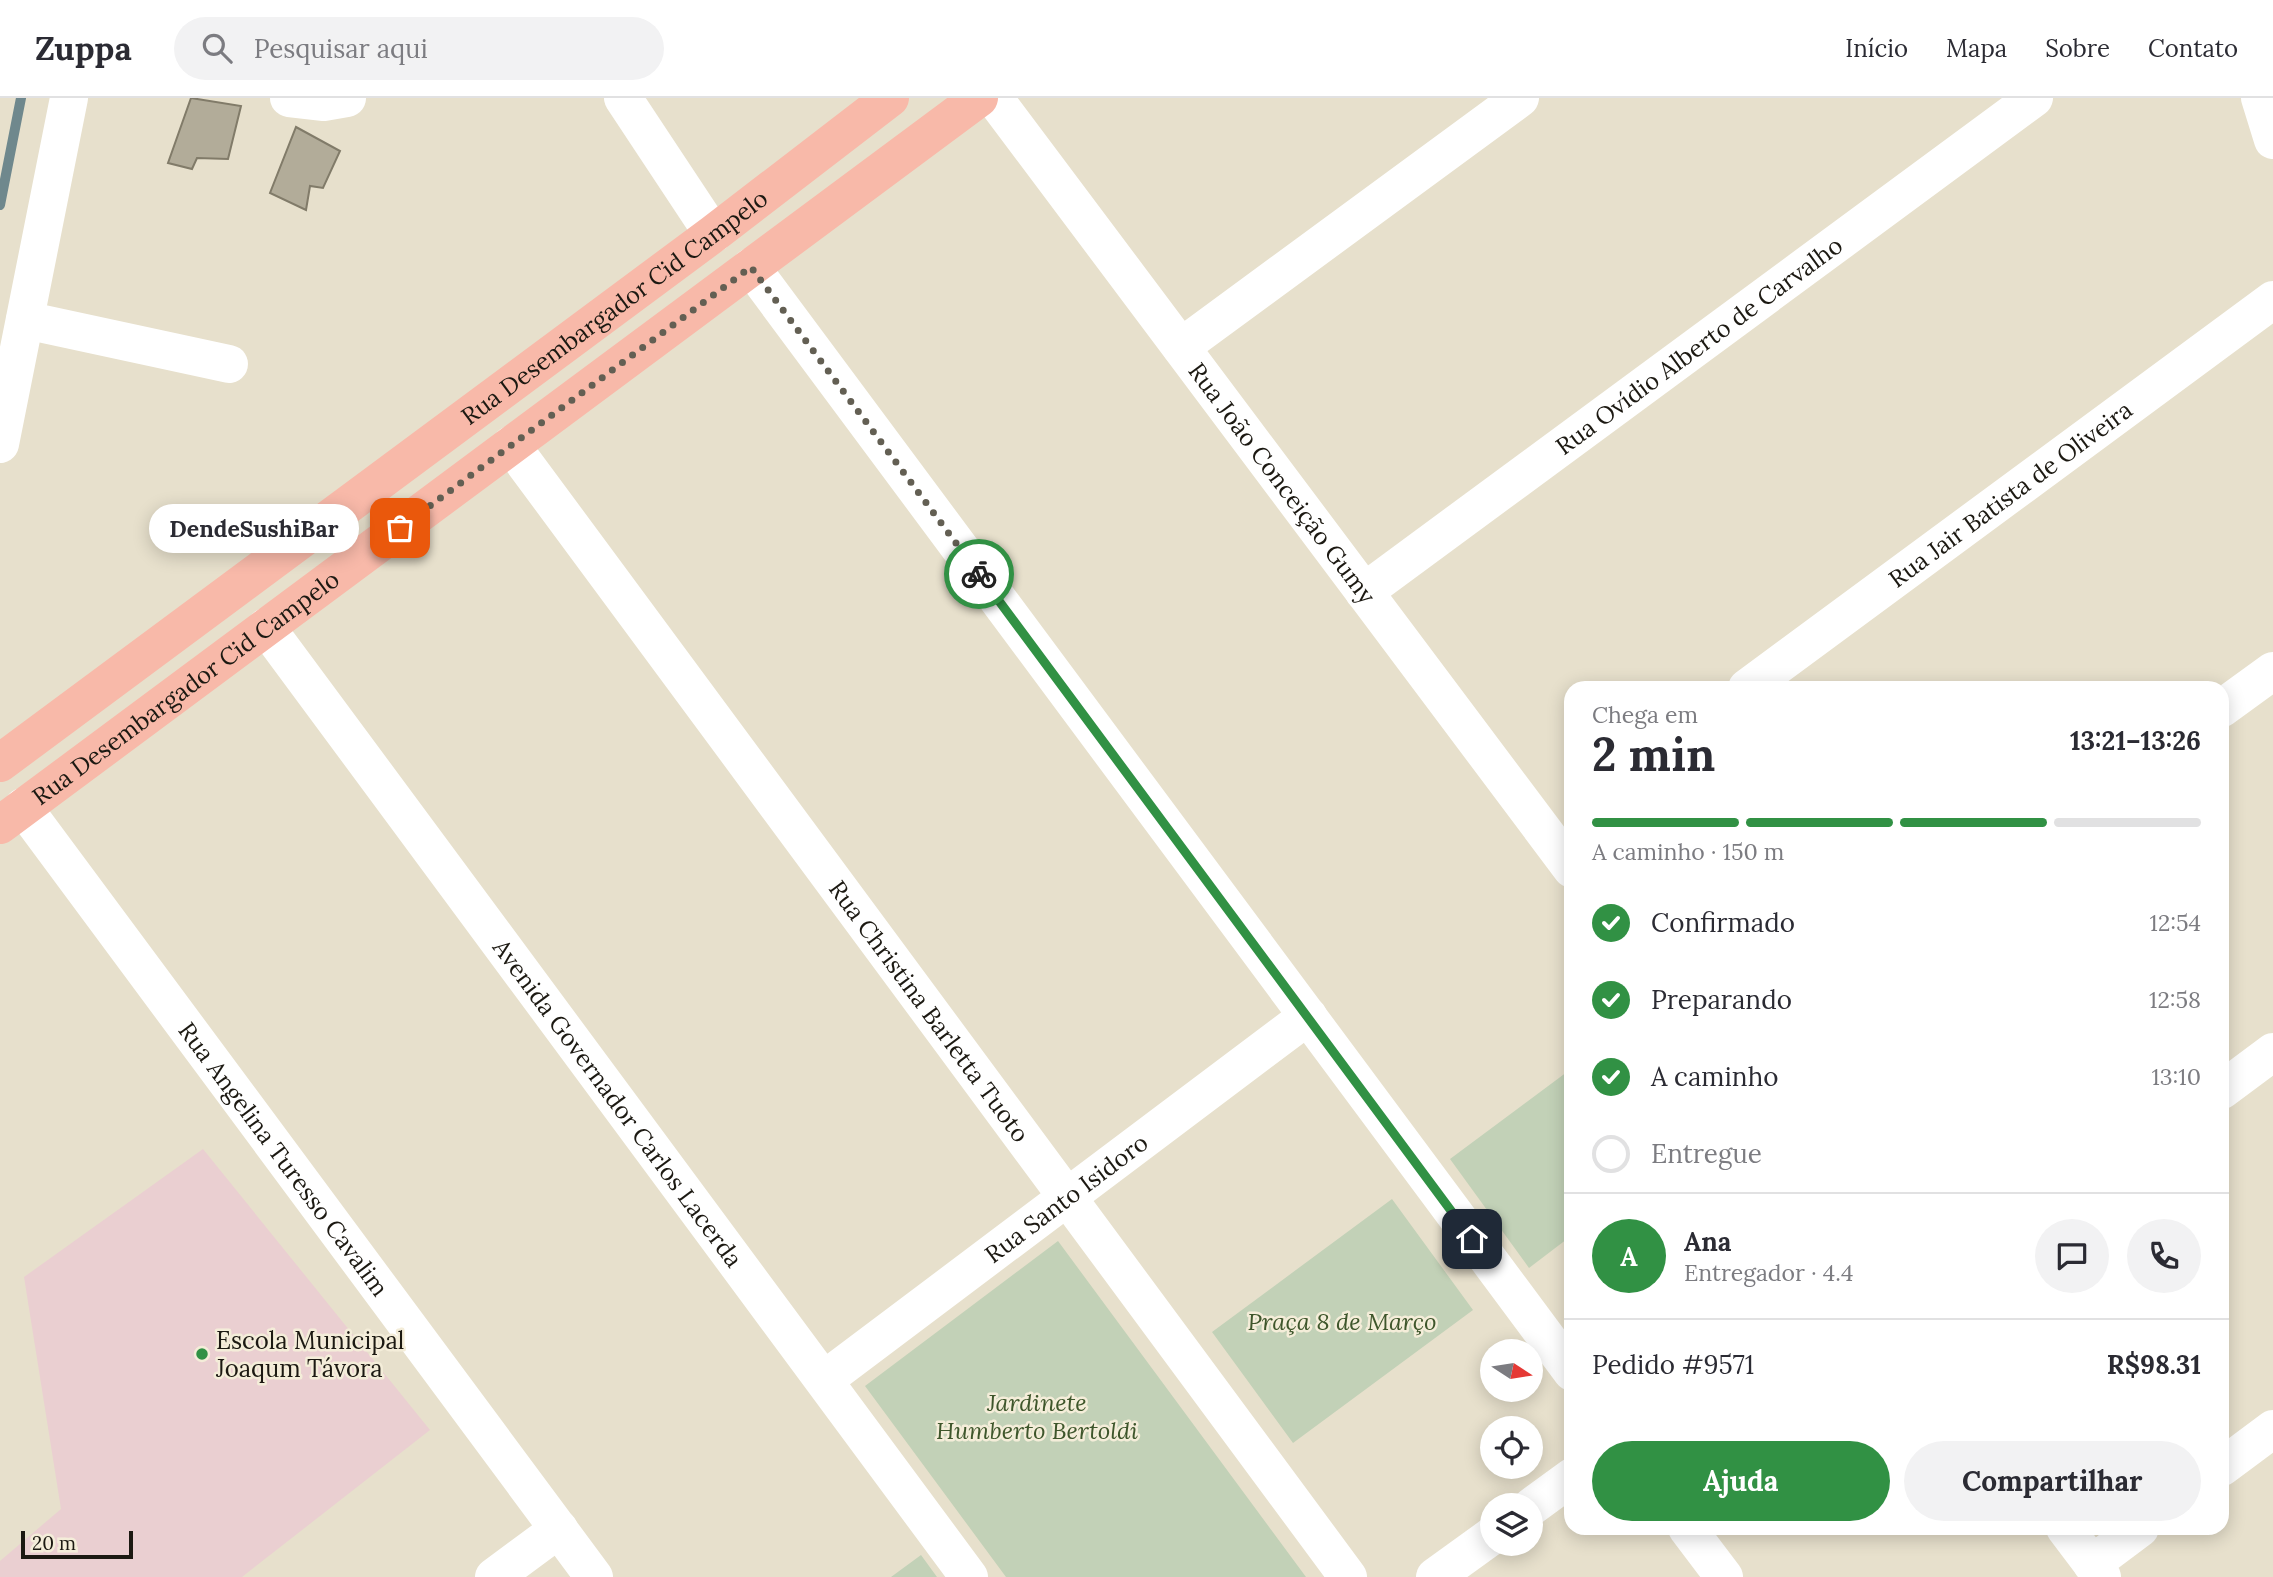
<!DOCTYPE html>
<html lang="pt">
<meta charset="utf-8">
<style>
:root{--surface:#fff;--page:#f2f2f3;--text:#2b2b33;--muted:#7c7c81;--line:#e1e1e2;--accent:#319144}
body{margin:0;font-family:Lora,serif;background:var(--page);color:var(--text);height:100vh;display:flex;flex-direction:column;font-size:26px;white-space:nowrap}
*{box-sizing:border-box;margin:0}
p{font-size:23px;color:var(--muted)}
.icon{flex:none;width:38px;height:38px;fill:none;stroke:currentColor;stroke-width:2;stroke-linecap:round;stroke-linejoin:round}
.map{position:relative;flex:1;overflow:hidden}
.panel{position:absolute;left:1564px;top:583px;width:665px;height:854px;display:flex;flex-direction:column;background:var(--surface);border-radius:21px;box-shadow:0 4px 18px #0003}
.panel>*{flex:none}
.needle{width:46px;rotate:102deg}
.controls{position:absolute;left:1480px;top:1241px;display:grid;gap:14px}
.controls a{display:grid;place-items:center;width:63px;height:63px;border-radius:50%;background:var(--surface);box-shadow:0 4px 18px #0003;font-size:35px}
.scale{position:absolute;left:21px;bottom:18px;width:112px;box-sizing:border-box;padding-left:7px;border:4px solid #1c1912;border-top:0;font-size:19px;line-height:24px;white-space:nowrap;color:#1c1912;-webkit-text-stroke:5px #f4edd9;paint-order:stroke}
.pin{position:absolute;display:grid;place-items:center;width:60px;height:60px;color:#fff;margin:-30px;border-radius:14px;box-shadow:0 4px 10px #0006}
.courier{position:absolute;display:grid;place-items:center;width:70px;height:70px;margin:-35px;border:5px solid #319144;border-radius:50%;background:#fff;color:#222;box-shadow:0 2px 9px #0007}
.bubble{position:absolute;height:49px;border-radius:24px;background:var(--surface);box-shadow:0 4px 18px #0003;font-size:23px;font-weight:800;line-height:49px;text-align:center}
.overview em{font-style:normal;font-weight:800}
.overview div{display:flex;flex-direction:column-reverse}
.overview{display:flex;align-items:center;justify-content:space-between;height:119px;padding:0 28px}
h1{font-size:46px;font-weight:800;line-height:52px}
.bar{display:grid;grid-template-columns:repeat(4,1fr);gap:10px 7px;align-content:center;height:84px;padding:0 28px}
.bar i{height:9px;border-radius:5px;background:var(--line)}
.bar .selected{background:var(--accent)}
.bar p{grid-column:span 4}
.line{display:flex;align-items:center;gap:18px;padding:0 28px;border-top:2px solid var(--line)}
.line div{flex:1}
.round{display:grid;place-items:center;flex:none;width:74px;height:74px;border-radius:37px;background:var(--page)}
ol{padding:0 28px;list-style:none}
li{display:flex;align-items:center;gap:21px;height:77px}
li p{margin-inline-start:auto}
li .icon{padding:7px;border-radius:50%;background:var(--accent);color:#fff;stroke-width:4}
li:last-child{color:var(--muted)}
li i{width:38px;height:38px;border:4px solid var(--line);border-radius:50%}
.action{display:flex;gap:14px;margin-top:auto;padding:14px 28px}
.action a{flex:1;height:80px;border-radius:42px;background:var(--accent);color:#fff;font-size:28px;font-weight:800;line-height:80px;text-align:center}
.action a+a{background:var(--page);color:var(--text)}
header{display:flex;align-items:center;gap:42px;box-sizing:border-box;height:98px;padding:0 35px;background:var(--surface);border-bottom:2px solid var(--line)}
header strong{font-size:33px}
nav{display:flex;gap:38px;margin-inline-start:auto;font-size:24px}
.search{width:490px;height:63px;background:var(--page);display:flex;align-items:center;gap:18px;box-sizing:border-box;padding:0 24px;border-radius:38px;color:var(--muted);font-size:26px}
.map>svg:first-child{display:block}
</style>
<header>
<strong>Zuppa</strong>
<div class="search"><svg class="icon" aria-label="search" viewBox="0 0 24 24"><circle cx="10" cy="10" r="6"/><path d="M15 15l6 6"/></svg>Pesquisar aqui</div>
<nav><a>Início</a><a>Mapa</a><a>Sobre</a><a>Contato</a></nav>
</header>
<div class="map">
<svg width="2273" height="1479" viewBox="0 0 2273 1479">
<rect width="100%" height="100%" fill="#e7e0cc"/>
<path fill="#eacfd1" d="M203,1051L430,1332L242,1479H0V1463L61,1411L24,1179Z"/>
<path fill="#c2d1b7" d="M1571,971V1138L1529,1170L1450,1061Z
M1392,1101L1473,1212L1293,1345L1212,1234Z
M1058,1143L1306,1479H1006L865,1288Z
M921,1457L937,1479H891Z"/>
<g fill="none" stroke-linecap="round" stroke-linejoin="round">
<path stroke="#6f888d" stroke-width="10" d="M0,107L21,0"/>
</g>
<path fill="#b2ac99" stroke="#817b69" stroke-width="2" d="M191,0L241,8L228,61L197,60L192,71L168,65Z
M296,29L340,53L323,90L310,88L306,112L270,95Z"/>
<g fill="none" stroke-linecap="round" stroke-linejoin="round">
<g stroke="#fff" stroke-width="38">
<path d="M289,0L324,4L347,0"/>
<path d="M623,0L713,136"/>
<path id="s1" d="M994,0L1572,771"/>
<path d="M2260,0L2273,42"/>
<path d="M751,169L1572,1274"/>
<path d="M25,222L229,266"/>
<path d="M1181,249L1520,0"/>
<path d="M0,346L69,0"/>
<path id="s2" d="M511,347L1348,1479"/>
<path id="s3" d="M1364,494L2034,0"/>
<path id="s4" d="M266,529L969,1479"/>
<path id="s5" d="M1747,590L2273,202"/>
<path d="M2222,610L2273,573"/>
<path id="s6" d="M23,709L594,1479"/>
<path d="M2222,992L2273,954"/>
<path id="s7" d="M824,1282L1308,918"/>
<path d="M2222,1369L2273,1331"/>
<path d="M1531,1409L1572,1379"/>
<path d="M1687,1430L1724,1479"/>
<path d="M2065,1430L2102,1479"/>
<path d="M2092,1466L2140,1430"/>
<path d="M494,1479L559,1431"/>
<path d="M1435,1479L1493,1437"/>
</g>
<g stroke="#f8b9a9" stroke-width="38">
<path id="s8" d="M0,665L713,136L890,0"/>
<path id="s9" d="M0,727L979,0"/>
</g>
</g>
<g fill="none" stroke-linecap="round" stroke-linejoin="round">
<path stroke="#635f53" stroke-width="7" stroke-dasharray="0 12.6" d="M400,430L751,169L979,476"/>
<path stroke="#319144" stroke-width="9" d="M979,476L1472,1141"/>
</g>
<circle fill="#319144" stroke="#f4edd9" stroke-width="2.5" cx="202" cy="1256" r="7"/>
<g text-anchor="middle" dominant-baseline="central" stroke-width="5" stroke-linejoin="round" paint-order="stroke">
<g font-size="24" fill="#1c1912" stroke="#f4edd9">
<text stroke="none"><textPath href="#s8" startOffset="765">Rua Desembargador Cid Campelo</textPath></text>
<text stroke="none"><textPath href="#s3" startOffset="416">Rua Ovídio Alberto de Carvalho</textPath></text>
<text stroke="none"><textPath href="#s1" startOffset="481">Rua João Conceição Gumy</textPath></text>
<text stroke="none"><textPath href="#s5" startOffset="327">Rua Jair Batista de Oliveira</textPath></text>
<text stroke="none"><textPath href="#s9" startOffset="231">Rua Desembargador Cid Campelo</textPath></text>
<text stroke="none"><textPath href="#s2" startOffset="704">Rua Christina Barletta Tuoto</textPath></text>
<text stroke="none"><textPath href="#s4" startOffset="592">Avenida Governador Carlos Lacerda</textPath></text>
<text stroke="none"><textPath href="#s6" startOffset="438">Rua Angelina Turesso Cavalim</textPath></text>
<text stroke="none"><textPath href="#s7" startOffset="303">Rua Santo Isidoro</textPath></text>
</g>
<g font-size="24" font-style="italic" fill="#3e562b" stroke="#f4edd9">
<text x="1342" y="1223">Praça 8 de Março</text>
<text x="1037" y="1304">Jardinete<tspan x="1037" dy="28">Humberto Bertoldi</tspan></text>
</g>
<g font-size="24" fill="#1c1912" stroke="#f4edd9" text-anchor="start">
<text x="216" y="1242">Escola Municipal<tspan x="216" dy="28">Joaqum Távora</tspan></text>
</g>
</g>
</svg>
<div class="controls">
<a><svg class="needle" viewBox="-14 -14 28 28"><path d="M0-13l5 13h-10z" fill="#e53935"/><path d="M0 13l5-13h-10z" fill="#7c7c81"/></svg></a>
<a><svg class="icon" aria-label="locate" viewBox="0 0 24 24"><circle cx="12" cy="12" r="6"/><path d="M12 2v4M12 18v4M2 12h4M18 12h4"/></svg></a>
<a><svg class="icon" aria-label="layers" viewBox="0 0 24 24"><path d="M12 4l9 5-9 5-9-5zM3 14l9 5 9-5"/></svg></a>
</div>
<div class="scale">20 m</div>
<div class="pin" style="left:400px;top:430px;background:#ea580c"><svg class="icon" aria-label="bag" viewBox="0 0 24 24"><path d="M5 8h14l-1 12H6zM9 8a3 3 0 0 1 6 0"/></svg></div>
<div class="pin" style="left:1472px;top:1141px;background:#1f2937"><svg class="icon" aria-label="home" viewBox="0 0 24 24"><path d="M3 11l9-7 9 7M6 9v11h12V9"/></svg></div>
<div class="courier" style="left:979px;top:476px"><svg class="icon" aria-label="bike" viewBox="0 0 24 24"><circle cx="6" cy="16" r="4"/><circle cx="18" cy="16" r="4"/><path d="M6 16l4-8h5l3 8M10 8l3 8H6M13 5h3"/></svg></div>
<div class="bubble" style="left:149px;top:406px;width:210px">DendeSushiBar</div>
<section class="panel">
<div class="overview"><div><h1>2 min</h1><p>Chega em</p></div><em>13:21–13:26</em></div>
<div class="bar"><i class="selected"></i><i class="selected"></i><i class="selected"></i><i></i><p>A caminho · 150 m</p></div>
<ol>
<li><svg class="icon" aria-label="check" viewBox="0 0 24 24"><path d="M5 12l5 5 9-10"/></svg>Confirmado<p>12:54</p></li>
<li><svg class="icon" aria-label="check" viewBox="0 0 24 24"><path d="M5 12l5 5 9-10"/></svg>Preparando<p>12:58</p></li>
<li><svg class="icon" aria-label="check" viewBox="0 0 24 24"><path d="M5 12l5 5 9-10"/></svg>A caminho<p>13:10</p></li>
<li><i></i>Entregue</li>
</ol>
<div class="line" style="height:126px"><b class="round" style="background:var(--accent);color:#fff">A</b><div><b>Ana</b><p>Entregador · 4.4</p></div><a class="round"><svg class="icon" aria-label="chat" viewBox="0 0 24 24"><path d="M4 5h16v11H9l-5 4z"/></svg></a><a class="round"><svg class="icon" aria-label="phone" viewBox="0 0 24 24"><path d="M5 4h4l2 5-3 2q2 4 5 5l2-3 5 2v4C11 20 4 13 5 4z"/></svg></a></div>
<div class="line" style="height:91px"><div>Pedido #9571</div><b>R$98.31</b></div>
<div class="action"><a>Ajuda</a><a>Compartilhar</a></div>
</section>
</div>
